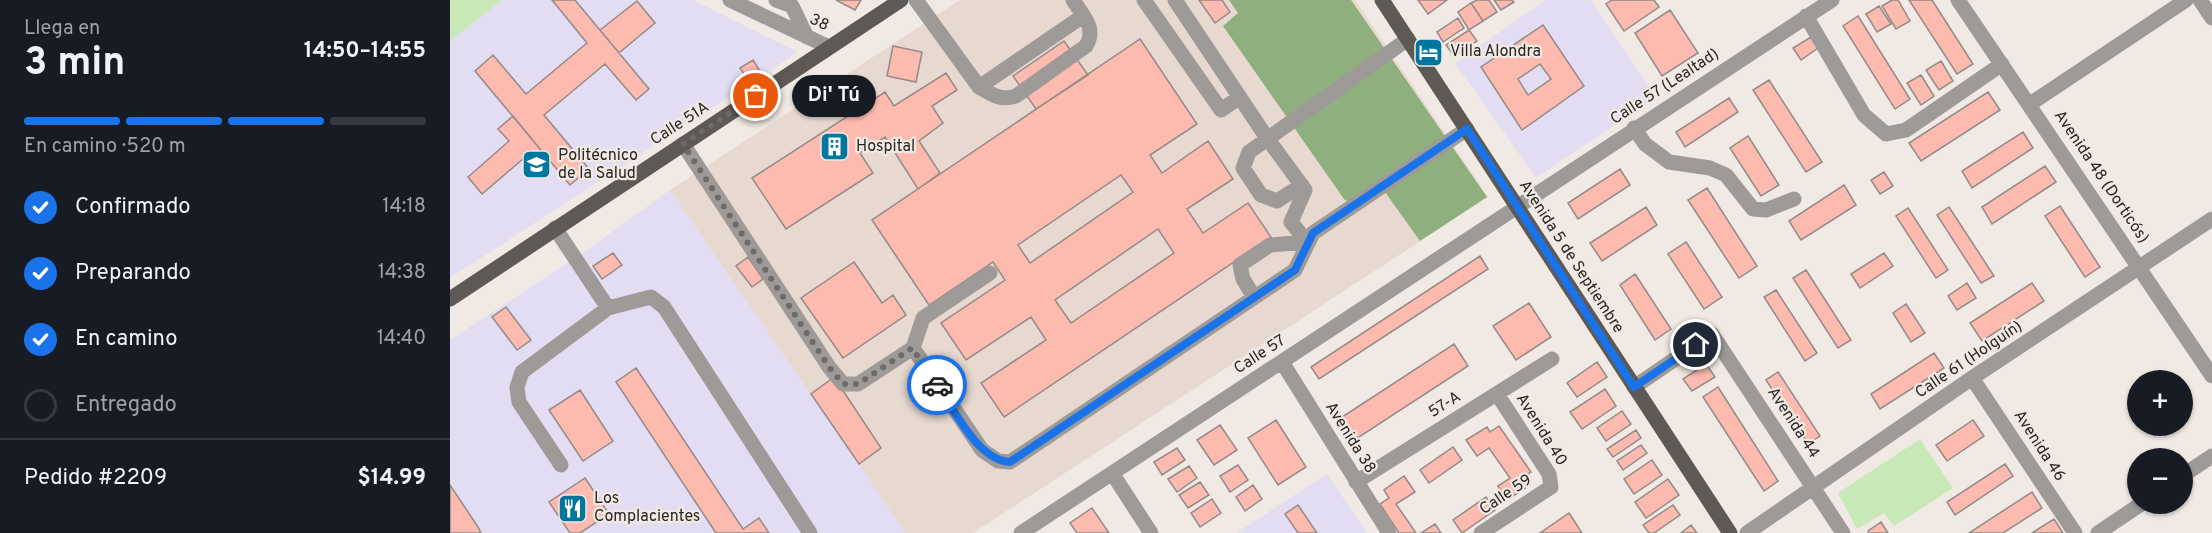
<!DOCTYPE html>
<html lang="es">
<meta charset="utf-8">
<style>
:root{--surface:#171b24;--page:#242831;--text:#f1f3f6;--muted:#9ea1a6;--line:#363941;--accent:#1a73e8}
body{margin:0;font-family:Overpass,sans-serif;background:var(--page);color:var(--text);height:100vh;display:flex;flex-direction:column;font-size:22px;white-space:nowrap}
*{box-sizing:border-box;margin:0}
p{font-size:20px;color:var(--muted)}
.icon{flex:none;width:33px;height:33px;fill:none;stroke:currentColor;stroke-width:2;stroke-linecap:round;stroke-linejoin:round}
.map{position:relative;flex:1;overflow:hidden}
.drawer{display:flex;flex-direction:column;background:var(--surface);width:450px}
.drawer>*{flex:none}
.fabs{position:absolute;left:1677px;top:370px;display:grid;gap:12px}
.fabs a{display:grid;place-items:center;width:66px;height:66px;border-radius:50%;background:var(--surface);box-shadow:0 2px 4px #0004;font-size:30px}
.pin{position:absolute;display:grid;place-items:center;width:51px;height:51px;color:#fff;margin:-26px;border:3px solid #fff;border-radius:50%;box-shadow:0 2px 6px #0007}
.courier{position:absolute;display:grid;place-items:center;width:60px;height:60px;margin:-30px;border:4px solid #1a73e8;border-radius:50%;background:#fff;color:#222;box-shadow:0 2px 8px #0007}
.bubble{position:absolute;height:42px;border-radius:21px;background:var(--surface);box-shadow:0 2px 4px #0004;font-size:20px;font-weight:700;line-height:42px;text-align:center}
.headline em{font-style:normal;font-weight:700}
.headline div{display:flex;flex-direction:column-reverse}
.headline{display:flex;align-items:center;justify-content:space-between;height:102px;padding:0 24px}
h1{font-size:39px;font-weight:700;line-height:45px}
.bar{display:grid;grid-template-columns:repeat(4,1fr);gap:9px 6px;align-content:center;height:72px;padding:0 24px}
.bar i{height:8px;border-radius:4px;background:var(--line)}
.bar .on{background:var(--accent)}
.bar p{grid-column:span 4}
.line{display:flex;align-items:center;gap:15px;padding:0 24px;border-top:2px solid var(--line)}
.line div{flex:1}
ol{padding:0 24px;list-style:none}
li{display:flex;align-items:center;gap:18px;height:66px}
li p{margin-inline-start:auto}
li .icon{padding:6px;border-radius:50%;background:var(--accent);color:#fff;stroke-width:4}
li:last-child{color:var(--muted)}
li i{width:33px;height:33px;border:3px solid var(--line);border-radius:50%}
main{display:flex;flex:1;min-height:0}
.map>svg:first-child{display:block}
</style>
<main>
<section class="drawer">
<div class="headline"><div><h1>3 min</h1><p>Llega en</p></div><em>14:50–14:55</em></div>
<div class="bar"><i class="on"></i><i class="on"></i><i class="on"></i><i></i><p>En camino · 520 m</p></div>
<ol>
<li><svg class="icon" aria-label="check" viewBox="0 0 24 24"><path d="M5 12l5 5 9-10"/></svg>Confirmado<p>14:18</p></li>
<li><svg class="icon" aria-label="check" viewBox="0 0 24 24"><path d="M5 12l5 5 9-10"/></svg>Preparando<p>14:38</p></li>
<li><svg class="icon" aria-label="check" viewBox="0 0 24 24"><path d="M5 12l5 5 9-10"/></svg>En camino<p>14:40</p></li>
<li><i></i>Entregado</li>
</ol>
<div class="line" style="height:78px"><div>Pedido #2209</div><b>$14.99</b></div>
</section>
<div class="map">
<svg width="1762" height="533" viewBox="0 0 1762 533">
<rect width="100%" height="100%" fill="#f1e9e3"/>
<path fill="#e7d9d0" d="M510,0H905L1038,197L523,533H455L220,190Z"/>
<path fill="#e2ddf3" d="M52,0H243L348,52L0,278V41Z
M1096,0H1141L1206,97L1086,178L1005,63Z
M220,190L409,464L455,533H0V340L130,255Z
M877,474L917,533H786Z"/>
<path fill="#c8e9b7" d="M0,0H52L0,41Z
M1470,439L1503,488L1444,526L1434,513L1407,529L1388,493Z"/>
<path fill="#8fb07e" d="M779,0H901L1037,197L970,241L930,185L901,204L894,199L773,26L788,13Z"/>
<path fill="#fdbaaf" stroke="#938a89" stroke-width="1.5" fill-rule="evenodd" d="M102,0H125L199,89L186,100L155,64L94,115L139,169L120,185L25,71L43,55L76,94L137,43Z
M386,0H411L405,10Z
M749,0H772L780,12L765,23Z
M968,0H997L978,14Z
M1027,0H1039L1047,12L1033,21L1021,3Z
M1044,0H1062L1064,2L1051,10Z
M1162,0H1204L1209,7L1174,31L1156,4Z
M1442,0H1448L1460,21L1446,29L1432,6Z
M1459,0H1482L1523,64L1507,74Z
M187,1L205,23L169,53L150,30Z
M1021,3L1033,21L1019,30L1008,12Z
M1429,6L1441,24L1427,32L1416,14Z
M1220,10L1248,53L1212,76L1185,33Z
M1408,16L1460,99L1445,109L1393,26Z
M1008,18L1014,28L993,42L987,32Z
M1093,25L1134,86L1072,130L1031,67ZM1090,64L1101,79L1078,95L1068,79Z
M1019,30L1027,41L1004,56L996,45Z
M1361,37L1368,48L1351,60L1343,48Z
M690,39L747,124L700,155L712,173L758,141L783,179L737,209L753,233L798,203L821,237L554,417L531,383L596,340L581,317L516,360L491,323L555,280L543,262L479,305L422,220ZM671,175L683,192L580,263L568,245ZM708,229L724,253L621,323L605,300Z
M614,41L638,75L586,109L563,76Z
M443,46L472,52L466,82L437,76Z
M303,60L311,73L298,80L290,68Z
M1491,61L1503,81L1489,90L1476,70Z
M496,73L507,90L482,106L493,123L469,141L490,173L468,189L435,137L410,153L423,173L336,229L302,178L435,92L444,106Z
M1471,75L1484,96L1471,105L1457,83Z
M1319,80L1372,162L1356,172L1303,90Z
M1538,92L1550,110L1471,161L1459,143Z
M1279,98L1288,112L1235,147L1226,132Z
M63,116L94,154L80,167L73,159L32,194L18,177L59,141L48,129Z
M1573,132L1583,148L1522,188L1512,171Z
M1298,136L1329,185L1311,196L1280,148Z
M1595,166L1606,182L1542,224L1532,207Z
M1170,169L1180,185L1128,219L1118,203Z
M1434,172L1443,186L1430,194L1421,180Z
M1394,185L1406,205L1351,240L1339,221Z
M1257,188L1307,266L1289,278L1238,200Z
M1610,206L1650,267L1635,277L1595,216Z
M1196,207L1207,225L1152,261L1140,243Z
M1499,207L1544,276L1531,283L1487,215Z
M1458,208L1498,270L1486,278L1446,216Z
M1236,242L1272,297L1254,309L1218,254Z
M163,253L172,265L152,279L143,266Z
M1434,253L1443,266L1410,288L1401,274Z
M1030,256L1038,269L869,379L861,367Z
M298,257L313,279L302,287L286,266Z
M404,262L432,303L443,295L456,315L393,358L351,298Z
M1356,270L1401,340L1388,348L1343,278Z
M1185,274L1221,329L1205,340L1170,285Z
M1517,283L1526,298L1507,310L1498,296Z
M1582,283L1594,301L1532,341L1520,323Z
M1326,290L1367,353L1355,361L1314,297Z
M1079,303L1101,337L1066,360L1043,326Z
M1456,304L1475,333L1461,342L1443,313Z
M56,307L81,340L67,350L42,317Z
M1004,344L1018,366L903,441L889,419Z
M1484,353L1494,368L1430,409L1421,394Z
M1147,362L1157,377L1127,397L1117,383Z
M1256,364L1265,377L1242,391L1233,379Z
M186,368L293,529L309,518L319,533H266L166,382Z
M1328,372L1370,436L1358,444L1316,380Z
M384,377L431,448L409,464L361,394Z
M1268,387L1328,481L1314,491L1253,397Z
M1155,389L1166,406L1132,429L1120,412Z
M130,390L163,441L133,461L99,410Z
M1172,411L1181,424L1156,441L1147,428Z
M826,420L856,467L828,485L798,438Z
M1523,420L1534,436L1497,461L1486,445Z
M770,425L787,450L764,465L747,440Z
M1049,426L1081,472L1074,477L1080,485L1057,500L1048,486L1060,478L1039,448L1027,456L1016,440L1037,427L1040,432Z
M1186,430L1191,438L1163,457L1157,449Z
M1191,445L1197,453L1173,470L1167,461Z
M1003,447L1012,460L979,483L970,470Z
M727,448L735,460L712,475L704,462Z
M1202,460L1212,475L1184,494L1174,479Z
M1555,464L1563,476L1505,515L1497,502Z
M788,465L798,480L780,492L770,476Z
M739,466L747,478L727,492L718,479Z
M954,476L965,492L946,504L966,533H949L930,504L939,498L934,490Z
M135,478L159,514L130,533H120L99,502Z
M1218,479L1229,495L1196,518L1185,502Z
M750,482L759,495L738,508L729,495Z
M0,485L28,527L31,533H0Z
M803,485L812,499L795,511L786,497Z
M1582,492L1592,508L1553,533H1519Z
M1036,497L1045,510L1012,533L1003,520Z
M762,499L771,513L750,527L741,513Z
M848,505L867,533H848L835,514Z
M1223,505L1230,515L1204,533H1199L1193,525Z
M642,508L659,533H627L620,523Z
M1119,513L1132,533H1090Z
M1604,519L1613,533H1582Z
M1431,522L1438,533H1419L1418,531Z
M985,524L991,533H971Z
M1241,525L1247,533H1231Z"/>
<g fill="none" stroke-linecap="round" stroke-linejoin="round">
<path stroke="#9d9a98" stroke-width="15" d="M280,0L379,47
M326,0L342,6L357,37
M466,0L529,87C542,95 551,101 566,96L636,46C647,28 633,16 623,0
M694,0L771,110L790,97
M725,0L817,138L855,190L841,222L857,242
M1508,0L1762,376
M1750,0L1762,18
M1356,16L1414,115L1436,134L1456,130L1552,64
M529,87L633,16
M1580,104L1736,0
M1184,128L1195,144L1219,162L1260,168L1276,175L1303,209L1316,210L1344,199
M233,144L379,367L393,384H408L463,348L473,318L540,273
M852,185L827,201L811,195L793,168L799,152L958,39
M105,228L158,308
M804,297L793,279L790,265L820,245L857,242
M463,348L532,450L548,461L560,462L845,270L863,233L1017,129
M832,362L939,533
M1522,378L1625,533
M1184,387L1262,334L1393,533
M111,465L69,402L67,387L72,372L158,308L201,297L214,307L360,533
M662,473L701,533
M1732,476L1762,456
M906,482L1102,359
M571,533L1382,0
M1031,533L1101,487L1099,474L1047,394
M1297,533L1522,378L1762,219
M1648,533L1691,504"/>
<path stroke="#5e5955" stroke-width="15" d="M932,0L1280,533
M0,299L451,0"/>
</g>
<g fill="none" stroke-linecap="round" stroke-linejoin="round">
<path stroke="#6f6a67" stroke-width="6" stroke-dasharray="0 10.8" d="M306,96L233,144L379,367L393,384H408L462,348L487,385"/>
<path stroke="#1a73e8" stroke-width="8" d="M487,385C505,410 527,460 560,462L845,270L863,233L1017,129L1184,387L1246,345"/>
</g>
<defs>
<symbol id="hotel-square" viewBox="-11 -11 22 22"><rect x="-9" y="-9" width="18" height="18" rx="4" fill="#00769f" stroke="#f1e9e3"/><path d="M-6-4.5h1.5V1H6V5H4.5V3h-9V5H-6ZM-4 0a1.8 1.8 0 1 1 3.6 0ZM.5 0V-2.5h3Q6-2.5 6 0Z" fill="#fff"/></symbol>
<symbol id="building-square" viewBox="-11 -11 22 22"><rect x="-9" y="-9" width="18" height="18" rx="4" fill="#00769f" stroke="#f1e9e3"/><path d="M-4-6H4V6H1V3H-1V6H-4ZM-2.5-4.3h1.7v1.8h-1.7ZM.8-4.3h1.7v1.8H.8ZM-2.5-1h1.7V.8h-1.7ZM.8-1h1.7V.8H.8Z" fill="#fff"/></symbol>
<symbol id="school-square" viewBox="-11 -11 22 22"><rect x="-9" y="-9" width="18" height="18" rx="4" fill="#00769f" stroke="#f1e9e3"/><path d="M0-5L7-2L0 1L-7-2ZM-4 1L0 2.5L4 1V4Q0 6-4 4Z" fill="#fff"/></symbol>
<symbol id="restaurant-square" viewBox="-11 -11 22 22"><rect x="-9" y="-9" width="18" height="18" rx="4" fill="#00769f" stroke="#f1e9e3"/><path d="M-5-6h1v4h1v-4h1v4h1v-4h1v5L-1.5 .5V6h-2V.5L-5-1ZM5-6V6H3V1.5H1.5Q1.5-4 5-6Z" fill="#fff"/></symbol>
</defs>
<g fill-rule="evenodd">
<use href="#hotel-square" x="962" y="36" width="33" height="33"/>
<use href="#building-square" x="368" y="130" width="33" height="33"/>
<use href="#school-square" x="70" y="148" width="33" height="33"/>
<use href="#restaurant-square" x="106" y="492" width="33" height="33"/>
</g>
<g text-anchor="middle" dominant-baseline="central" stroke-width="4.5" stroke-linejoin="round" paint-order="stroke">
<g font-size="16" fill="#292624" stroke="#f1e9e3">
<text transform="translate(369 23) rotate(26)">38</text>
<text transform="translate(1215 87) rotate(-33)">Calle 57 (Lealtad)</text>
<text transform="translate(230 124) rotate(-33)">Calle 51A</text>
<text transform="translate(1651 177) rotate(56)">Avenida 48 (Dorticós)</text>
<text transform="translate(1121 257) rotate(57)">Avenida 5 de Septiembre</text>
<text transform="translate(810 355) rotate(-33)">Calle 57</text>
<text transform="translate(1519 360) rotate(-34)">Calle 61 (Holguín)</text>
<text transform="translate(995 405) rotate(-32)">57-A</text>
<text transform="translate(1343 423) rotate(57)">Avenida 44</text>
<text transform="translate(1091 430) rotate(58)">Avenida 40</text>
<text transform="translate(900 438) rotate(58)">Avenida 38</text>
<text transform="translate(1589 446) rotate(57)">Avenida 46</text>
<text transform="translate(1056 495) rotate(-34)">Calle 59</text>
</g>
<g font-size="16" fill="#292624" stroke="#f1e9e3" text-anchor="start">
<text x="1000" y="52">Villa Alondra</text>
<text x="406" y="147">Hospital</text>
<text x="108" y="156">Politécnico<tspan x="108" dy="18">de la Salud</tspan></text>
<text x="144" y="499">Los<tspan x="144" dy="18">Complacientes</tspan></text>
</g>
</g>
</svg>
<div class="fabs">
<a>+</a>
<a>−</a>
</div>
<div class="pin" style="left:306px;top:96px;background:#ea580c"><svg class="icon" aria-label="bag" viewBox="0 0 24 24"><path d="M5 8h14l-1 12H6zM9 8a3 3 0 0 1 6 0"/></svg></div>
<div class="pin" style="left:1246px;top:345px;background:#1f2937"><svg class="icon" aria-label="home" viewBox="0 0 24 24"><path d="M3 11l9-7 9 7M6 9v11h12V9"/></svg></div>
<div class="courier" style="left:487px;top:385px"><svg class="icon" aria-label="car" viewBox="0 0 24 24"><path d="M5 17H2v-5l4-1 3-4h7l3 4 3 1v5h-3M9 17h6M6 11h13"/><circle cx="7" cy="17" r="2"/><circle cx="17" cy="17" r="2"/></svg></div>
<div class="bubble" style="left:342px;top:75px;width:84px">Di' Tú</div>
</div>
</main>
